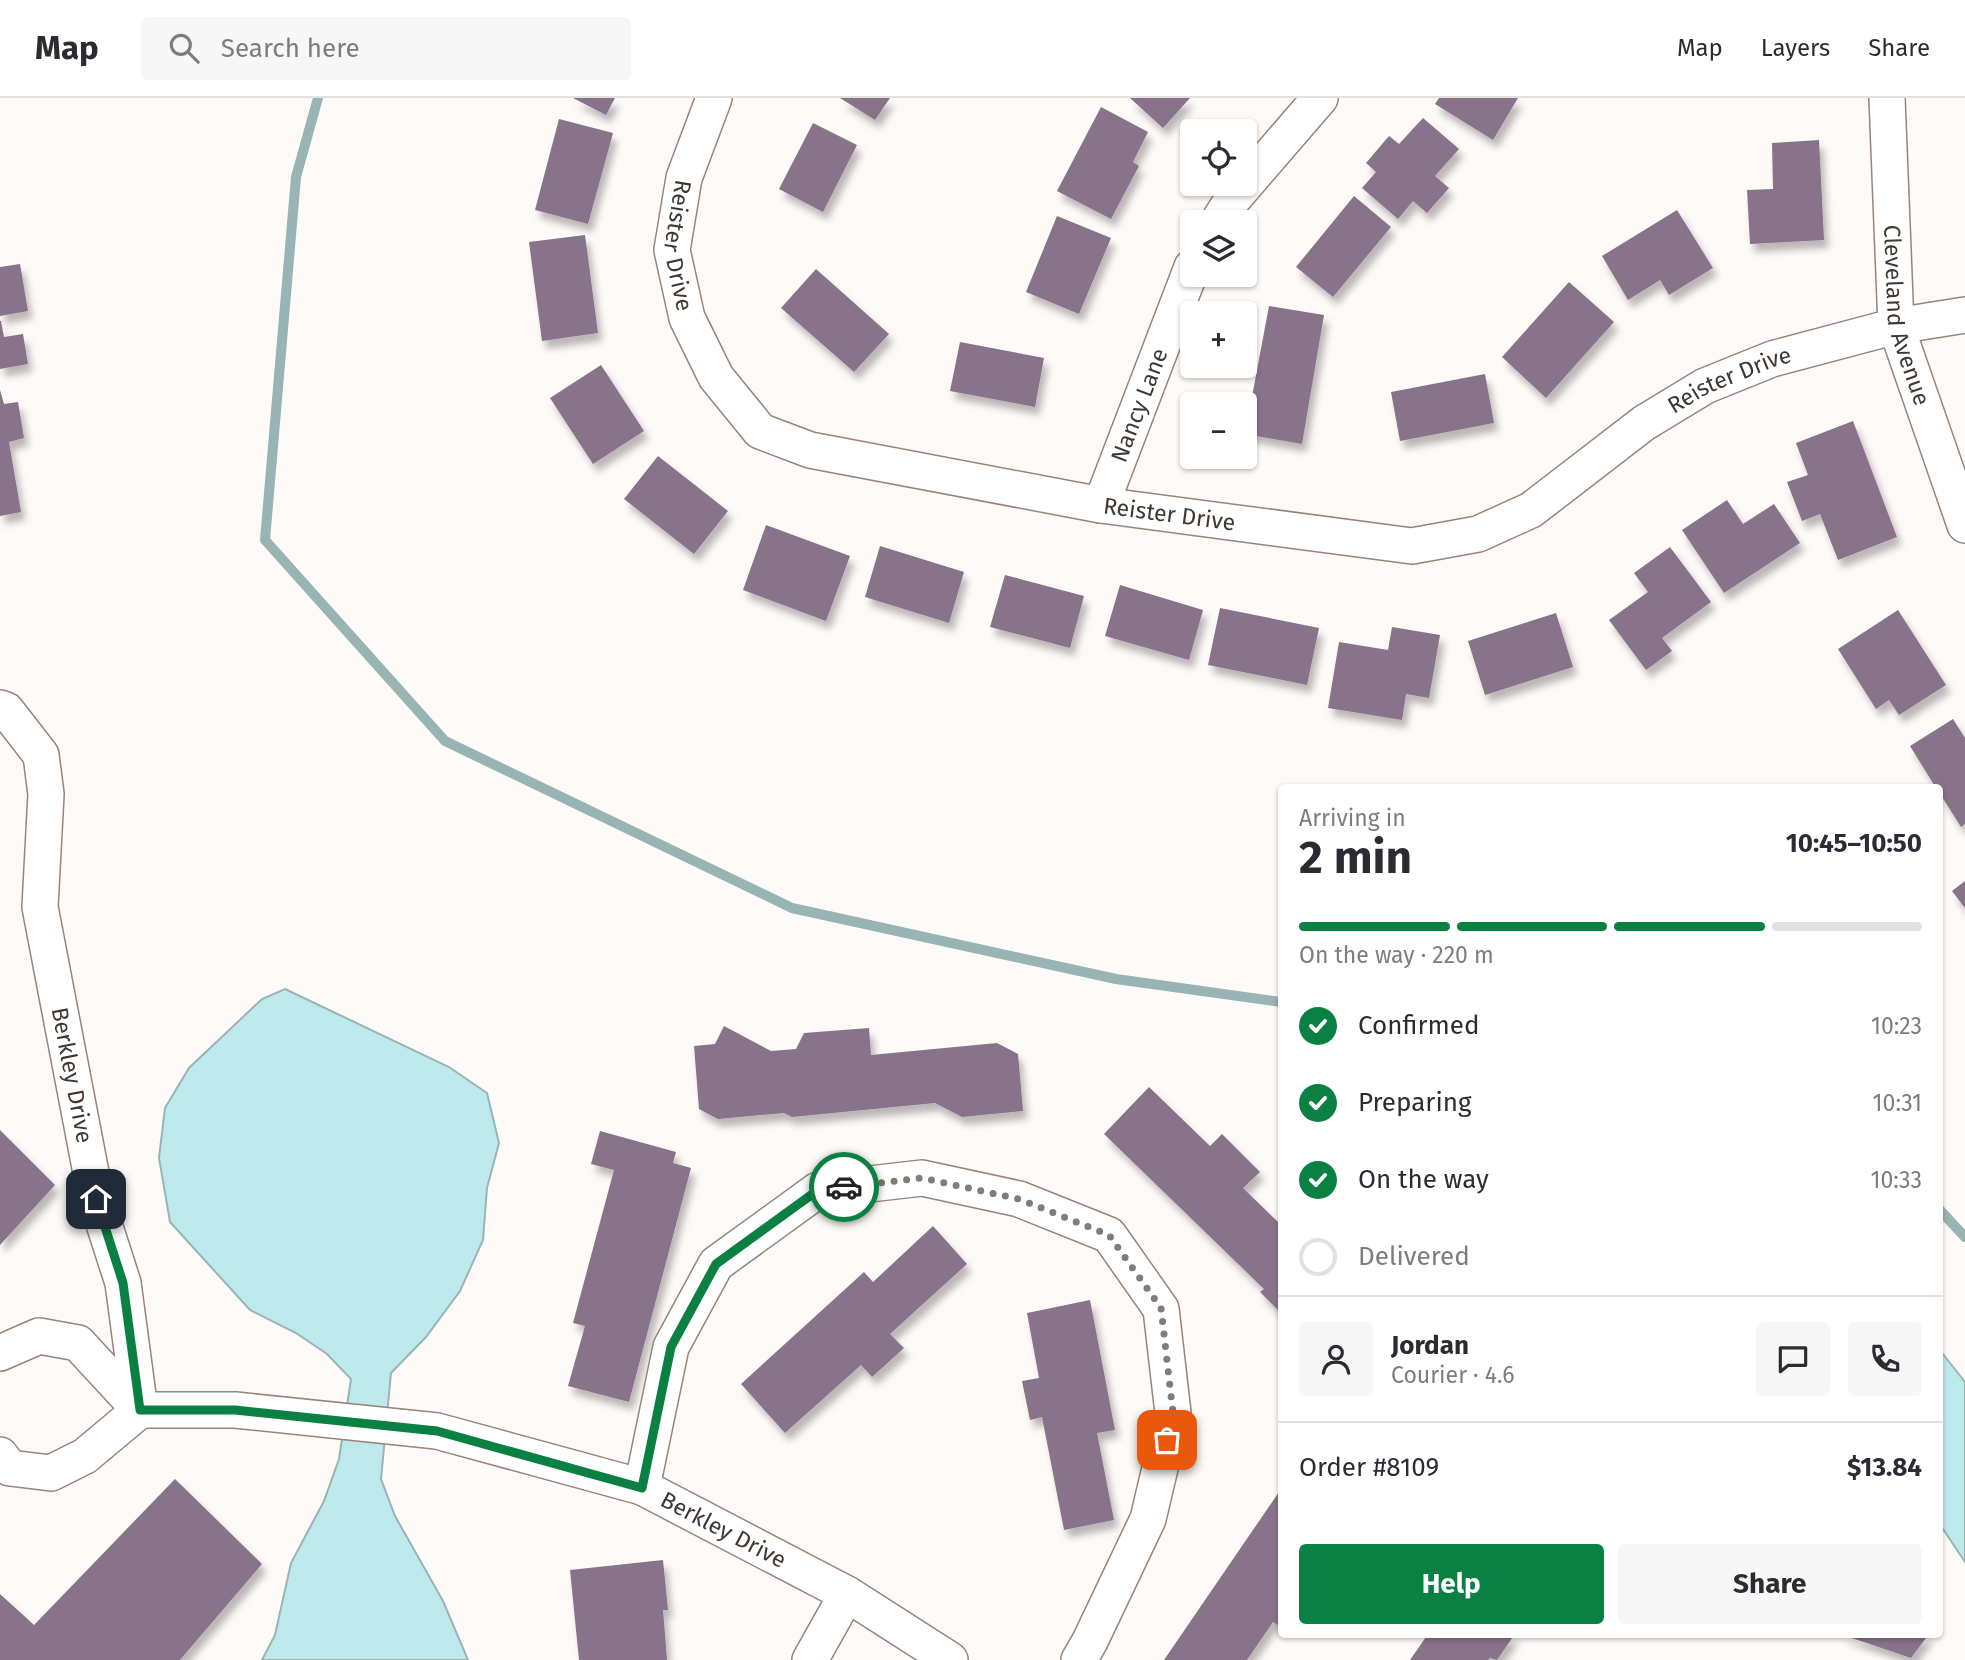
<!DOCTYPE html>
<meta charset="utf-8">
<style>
:root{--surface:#fff;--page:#f7f7f7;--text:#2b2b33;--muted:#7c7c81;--line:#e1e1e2;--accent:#0b8043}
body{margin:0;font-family:"Fira Sans",sans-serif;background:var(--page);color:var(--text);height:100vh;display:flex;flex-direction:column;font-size:26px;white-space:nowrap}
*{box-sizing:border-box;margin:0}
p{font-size:23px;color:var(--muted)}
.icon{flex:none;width:38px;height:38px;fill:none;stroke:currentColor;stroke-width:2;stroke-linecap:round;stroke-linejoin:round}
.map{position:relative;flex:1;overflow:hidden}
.details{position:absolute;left:1278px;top:686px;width:665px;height:854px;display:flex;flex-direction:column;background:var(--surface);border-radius:7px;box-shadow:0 2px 5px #0004}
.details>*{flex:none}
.fabs{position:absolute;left:1180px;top:21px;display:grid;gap:14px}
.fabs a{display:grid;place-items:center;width:77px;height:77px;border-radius:7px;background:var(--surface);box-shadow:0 2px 5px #0004;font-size:35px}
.pin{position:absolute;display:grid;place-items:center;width:60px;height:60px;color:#fff;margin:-30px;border-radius:14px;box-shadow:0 4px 10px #0006}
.courier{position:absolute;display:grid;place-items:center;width:70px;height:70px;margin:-35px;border:5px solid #0b8043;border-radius:50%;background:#fff;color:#222;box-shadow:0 2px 9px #0007}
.head em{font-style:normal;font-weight:700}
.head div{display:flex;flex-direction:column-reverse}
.head{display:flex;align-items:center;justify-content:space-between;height:119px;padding:0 21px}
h1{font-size:46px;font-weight:700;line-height:52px}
.bar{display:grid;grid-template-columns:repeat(4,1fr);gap:10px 7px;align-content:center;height:84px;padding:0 21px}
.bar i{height:9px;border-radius:5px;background:var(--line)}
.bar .selected{background:var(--accent)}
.bar p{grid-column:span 4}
.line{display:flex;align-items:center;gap:18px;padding:0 21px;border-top:2px solid var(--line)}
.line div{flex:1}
.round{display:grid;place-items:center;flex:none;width:74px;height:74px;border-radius:7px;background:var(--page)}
ol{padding:0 21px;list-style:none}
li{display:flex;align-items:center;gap:21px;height:77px}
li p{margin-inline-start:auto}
li .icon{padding:7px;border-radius:50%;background:var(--accent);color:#fff;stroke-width:4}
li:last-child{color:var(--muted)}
li i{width:38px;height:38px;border:4px solid var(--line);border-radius:50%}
.cta{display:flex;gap:14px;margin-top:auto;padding:14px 21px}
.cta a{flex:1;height:80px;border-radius:7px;background:var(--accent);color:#fff;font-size:28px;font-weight:700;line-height:80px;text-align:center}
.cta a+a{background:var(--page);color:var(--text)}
header{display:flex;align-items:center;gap:42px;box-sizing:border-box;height:98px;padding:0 35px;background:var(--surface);border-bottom:2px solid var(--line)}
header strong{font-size:33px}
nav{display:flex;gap:38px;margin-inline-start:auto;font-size:24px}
.search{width:490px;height:63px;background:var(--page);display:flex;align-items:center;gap:18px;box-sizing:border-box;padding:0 24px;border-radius:7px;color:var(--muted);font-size:26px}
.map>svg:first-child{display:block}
</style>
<header>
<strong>Map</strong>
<div class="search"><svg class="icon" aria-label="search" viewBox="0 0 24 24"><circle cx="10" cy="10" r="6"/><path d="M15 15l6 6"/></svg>Search here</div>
<nav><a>Map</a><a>Layers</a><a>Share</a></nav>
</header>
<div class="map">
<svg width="1965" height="1562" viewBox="0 0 1965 1562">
<defs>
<filter id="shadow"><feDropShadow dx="4.5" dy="8" stdDeviation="3.5" flood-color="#0004"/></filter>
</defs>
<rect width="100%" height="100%" fill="#fefaf8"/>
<path fill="#bee9ec" stroke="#98b4b4" stroke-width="2" d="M285,891L449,969L487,995L499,1045L487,1090L483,1142L460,1193L426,1239L391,1275L381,1381L395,1418L443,1503L468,1562H262L275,1537L291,1465L324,1403L339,1361L351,1281L327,1256L296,1235L250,1212L170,1124L159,1060L165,1010L189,970L262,901Z
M1939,1251L1965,1284V1464L1939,1425Z"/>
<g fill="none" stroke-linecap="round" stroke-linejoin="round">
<path stroke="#98b4b4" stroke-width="10" d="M318,0L296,79L265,442L445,643L792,810L1116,881L1281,904
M1939,1111L1965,1139"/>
</g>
<path fill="#89738a" filter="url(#shadow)" d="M573,0H615L606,17Z
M840,0H890L875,22Z
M1130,0H1190L1163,30Z
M1439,0H1518L1493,42L1435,6Z
M1101,9L1148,34L1133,64L1139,68L1111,121L1057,93Z
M1423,20L1459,51L1435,78L1449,90L1427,115L1413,103L1398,121L1362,90L1376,74L1366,65L1389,38L1399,46Z
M559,21L613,35L588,126L535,112Z
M813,25L857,47L823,114L779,91Z
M1819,42L1824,142L1750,146L1747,92L1773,91L1772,45Z
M1354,98L1391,129L1333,199L1296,169Z
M1677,112L1713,170L1669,197L1660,182L1628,202L1602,158Z
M1057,118L1111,140L1079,216L1026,194Z
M585,137L598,235L542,243L529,144Z
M20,166L28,213L0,218V169Z
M816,171L889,236L854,274L781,210Z
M1569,184L1614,224L1546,300L1502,259Z
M1269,208L1324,217L1302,346L1245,336Z
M0,223H1L4,239L23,236L28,266L0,271Z
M960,244L1044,260L1035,309L950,293Z
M601,267L644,333L593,366L550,300Z
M1485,276L1494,325L1400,343L1391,294Z
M0,292L4,306L18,304L24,340L9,344L21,414L0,418Z
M1853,323L1897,439L1838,462L1820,416L1802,423L1787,384L1808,377L1796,345Z
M658,358L728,413L694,456L624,401Z
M1727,402L1743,426L1774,406L1800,445L1724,495L1682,432Z
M766,427L850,458L826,523L743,492Z
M880,448L964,474L949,525L865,499Z
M1670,449L1711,504L1662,540L1672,553L1646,572L1609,522L1648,494L1634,475Z
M1005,477L1084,498L1070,550L990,529Z
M1120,487L1203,512L1189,562L1105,538Z
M1220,510L1319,530L1307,587L1208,567Z
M1898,512L1946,587L1899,617L1889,602L1876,611L1838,551Z
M1556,515L1573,569L1485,597L1468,543Z
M1392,529L1440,537L1429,600L1406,596L1402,622L1328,610L1339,544L1388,552Z
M1953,621L1965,640V726L1961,729L1939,694V690H1936L1910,648Z
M1965,783V810L1952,793Z
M724,928L771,953L796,951L804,935L869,930L871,957L997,945L1018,956L1023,1013L962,1019L935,1005L792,1019L784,1015L718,1021L699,1011L694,948L715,946Z
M1149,989L1210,1048L1222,1036L1260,1074L1243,1090L1281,1127V1215L1260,1194L1264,1191L1104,1036Z
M0,1032L55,1087L0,1147Z
M600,1033L676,1054L673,1065L691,1070L629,1304L568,1288L585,1228L573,1225L614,1072L591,1066Z
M933,1128L967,1166L890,1236L904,1250L872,1279L861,1267L785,1335L741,1286L864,1174L873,1184Z
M1090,1202L1115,1332L1097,1335L1114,1422L1064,1432L1042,1319L1030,1322L1022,1283L1039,1280L1027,1215Z
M175,1381L262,1466L180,1562H0V1496L34,1527Z
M1281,1391V1529L1273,1524L1247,1562H1164Z
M663,1462L668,1512H663L667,1562H579L570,1472Z
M1428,1536H1515L1497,1562L1490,1560L1488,1562H1410Z
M1840,1536H1929L1911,1560Z"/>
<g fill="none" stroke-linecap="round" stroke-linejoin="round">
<defs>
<g id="street">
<path id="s1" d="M714,0L684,80L672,152L687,220L716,279L760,333L810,352L1101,407L1412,448L1478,436L1531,412L1644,325L1705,288L1772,261L1896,228L1965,217"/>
<path id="s2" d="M1887,0L1896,228L1965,427"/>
<path d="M1218,124L1232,102L1320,0"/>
<path id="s3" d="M1101,407L1192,169"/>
<path id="s4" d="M0,610L6,612L41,657L46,696L40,809L96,1101L123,1185L140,1312H235L437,1333L642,1389L847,1496L950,1562"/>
<path d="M0,1255L39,1238L78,1245L140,1312L85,1358L51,1375L10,1370L0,1357"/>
<path d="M642,1389L671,1249L716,1166L818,1092L922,1080L1019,1101L1109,1137L1161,1211L1173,1315L1148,1421L1090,1543L1079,1562"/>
<path d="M810,1562L847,1496"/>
</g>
</defs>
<use href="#street" stroke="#988479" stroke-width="38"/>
<use href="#street" stroke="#fff" stroke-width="35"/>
</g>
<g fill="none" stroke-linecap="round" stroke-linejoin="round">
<path stroke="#827b77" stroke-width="7" stroke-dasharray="0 12.6" d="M844,1089L922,1080L1019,1101L1109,1137L1161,1210L1173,1315L1167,1342"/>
<path stroke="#0b8043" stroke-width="9" d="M96,1101L123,1185L140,1312H235L437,1333L642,1390L671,1249L716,1166L818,1092L844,1089"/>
</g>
<g text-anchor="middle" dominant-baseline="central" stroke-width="7" stroke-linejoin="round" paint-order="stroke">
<g font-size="23" fill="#3f3732" stroke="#fff">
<text stroke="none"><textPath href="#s1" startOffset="154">Reister Drive</textPath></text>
<text stroke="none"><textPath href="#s2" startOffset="219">Cleveland Avenue</textPath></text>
<text stroke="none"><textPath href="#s1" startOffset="1391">Reister Drive</textPath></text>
<text stroke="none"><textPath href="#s3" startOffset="107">Nancy Lane</textPath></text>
<text stroke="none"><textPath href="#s1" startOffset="782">Reister Drive</textPath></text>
<text stroke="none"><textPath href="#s4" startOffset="387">Berkley Drive</textPath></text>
<text stroke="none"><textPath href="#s4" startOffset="1332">Berkley Drive</textPath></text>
</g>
</g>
</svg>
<div class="fabs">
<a><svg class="icon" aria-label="locate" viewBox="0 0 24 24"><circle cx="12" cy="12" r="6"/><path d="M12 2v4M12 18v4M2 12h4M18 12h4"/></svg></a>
<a><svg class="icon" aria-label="layers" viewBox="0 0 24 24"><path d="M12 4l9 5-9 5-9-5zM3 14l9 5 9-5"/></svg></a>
<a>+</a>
<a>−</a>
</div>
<div class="pin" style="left:1167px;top:1342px;background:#ea580c"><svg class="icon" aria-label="bag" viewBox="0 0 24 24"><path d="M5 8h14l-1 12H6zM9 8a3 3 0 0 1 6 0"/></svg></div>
<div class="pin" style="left:96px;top:1101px;background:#1f2937"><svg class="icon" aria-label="home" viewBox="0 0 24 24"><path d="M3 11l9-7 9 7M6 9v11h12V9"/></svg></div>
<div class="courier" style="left:844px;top:1089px"><svg class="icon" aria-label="car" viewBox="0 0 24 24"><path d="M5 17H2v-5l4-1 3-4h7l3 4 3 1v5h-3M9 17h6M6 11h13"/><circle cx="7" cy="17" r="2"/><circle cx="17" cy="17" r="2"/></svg></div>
<section class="details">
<div class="head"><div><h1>2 min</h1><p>Arriving in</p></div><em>10:45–10:50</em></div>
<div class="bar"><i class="selected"></i><i class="selected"></i><i class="selected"></i><i></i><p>On the way · 220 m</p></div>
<ol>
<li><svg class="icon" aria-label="check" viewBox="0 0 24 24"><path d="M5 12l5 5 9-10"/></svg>Confirmed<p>10:23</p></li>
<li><svg class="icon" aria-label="check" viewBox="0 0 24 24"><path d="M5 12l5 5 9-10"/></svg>Preparing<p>10:31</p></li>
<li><svg class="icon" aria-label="check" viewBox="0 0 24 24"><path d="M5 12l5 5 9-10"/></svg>On the way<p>10:33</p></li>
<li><i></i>Delivered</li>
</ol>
<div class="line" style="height:126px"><a class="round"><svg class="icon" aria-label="person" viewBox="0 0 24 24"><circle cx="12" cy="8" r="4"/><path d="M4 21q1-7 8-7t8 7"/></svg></a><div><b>Jordan</b><p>Courier · 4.6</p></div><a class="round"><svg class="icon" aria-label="chat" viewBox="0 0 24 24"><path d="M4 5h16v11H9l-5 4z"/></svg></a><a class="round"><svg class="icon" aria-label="phone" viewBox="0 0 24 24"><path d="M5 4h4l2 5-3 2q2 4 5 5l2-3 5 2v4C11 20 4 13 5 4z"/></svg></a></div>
<div class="line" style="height:91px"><div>Order #8109</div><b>$13.84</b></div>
<div class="cta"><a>Help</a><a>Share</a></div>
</section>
</div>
